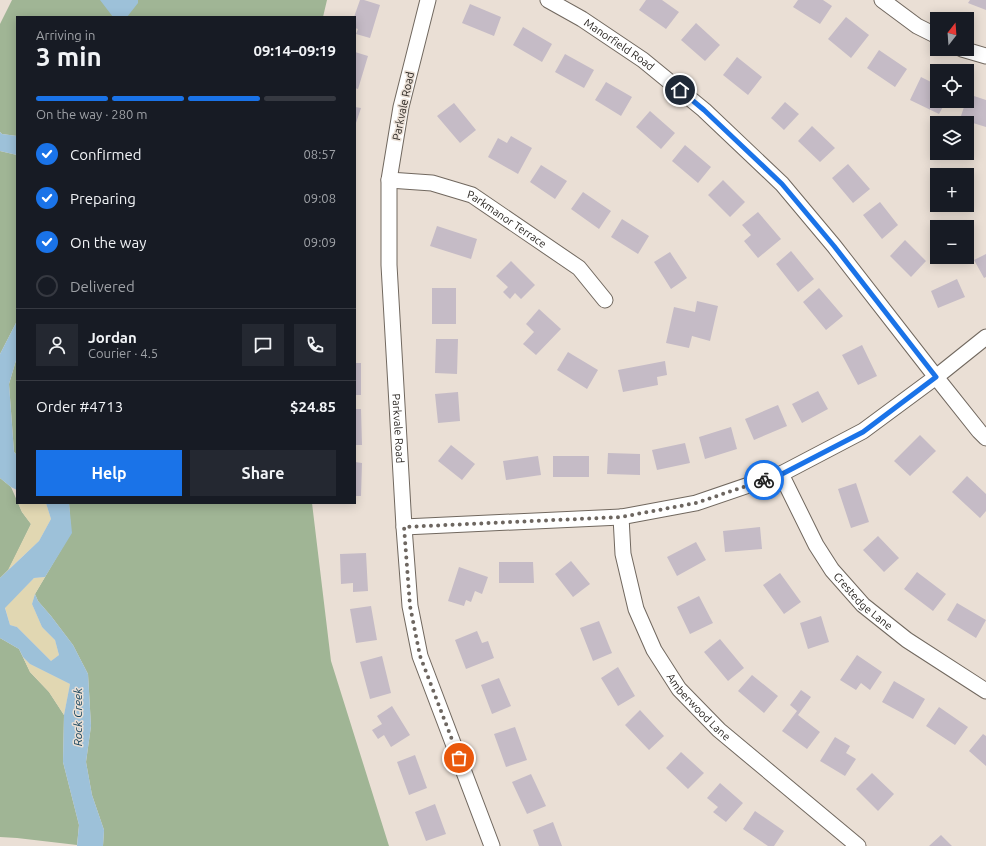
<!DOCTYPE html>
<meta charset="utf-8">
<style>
:root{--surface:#171b24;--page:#242831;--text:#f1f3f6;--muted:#9ea1a6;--line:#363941;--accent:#1a73e8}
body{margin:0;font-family:Ubuntu,sans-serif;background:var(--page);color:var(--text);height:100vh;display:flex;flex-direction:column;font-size:15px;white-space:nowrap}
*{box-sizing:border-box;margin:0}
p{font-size:13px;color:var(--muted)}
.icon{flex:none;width:22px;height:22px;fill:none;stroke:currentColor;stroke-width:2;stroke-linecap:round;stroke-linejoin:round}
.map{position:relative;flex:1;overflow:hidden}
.panel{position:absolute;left:16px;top:16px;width:340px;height:488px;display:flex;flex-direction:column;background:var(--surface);border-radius:0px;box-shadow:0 2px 10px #0003}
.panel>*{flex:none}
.needle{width:26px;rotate:17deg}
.fabs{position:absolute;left:930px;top:12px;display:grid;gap:8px}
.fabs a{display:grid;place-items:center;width:44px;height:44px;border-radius:0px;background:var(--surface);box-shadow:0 2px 10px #0003;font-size:20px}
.pin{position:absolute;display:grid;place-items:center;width:34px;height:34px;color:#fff;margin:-17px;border:2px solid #fff;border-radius:50%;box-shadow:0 1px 4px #0007}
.courier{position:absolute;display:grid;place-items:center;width:40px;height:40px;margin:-20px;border:3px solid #1a73e8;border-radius:50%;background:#fff;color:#222;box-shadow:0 1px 5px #0007}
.summary em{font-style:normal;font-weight:700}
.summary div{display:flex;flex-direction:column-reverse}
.summary{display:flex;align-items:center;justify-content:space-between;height:68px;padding:0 20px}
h1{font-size:26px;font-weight:700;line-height:30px}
.bar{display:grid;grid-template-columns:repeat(4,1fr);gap:6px 4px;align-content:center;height:48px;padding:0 20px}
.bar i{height:5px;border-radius:3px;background:var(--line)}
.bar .selected{background:var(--accent)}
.bar p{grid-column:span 4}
.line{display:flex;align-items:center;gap:10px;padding:0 20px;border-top:1px solid var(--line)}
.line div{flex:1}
.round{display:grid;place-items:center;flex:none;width:42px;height:42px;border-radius:0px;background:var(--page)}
ol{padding:0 20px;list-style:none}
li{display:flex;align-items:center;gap:12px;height:44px}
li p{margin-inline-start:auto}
li .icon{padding:4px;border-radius:50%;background:var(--accent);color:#fff;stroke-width:4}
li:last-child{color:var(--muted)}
li i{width:22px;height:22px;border:2px solid var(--line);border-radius:50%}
.button{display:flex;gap:8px;margin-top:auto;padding:8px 20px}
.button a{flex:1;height:46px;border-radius:0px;background:var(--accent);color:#fff;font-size:16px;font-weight:700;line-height:46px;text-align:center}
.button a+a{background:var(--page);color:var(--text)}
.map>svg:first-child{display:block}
</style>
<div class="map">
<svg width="986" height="846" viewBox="0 0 986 846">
<rect width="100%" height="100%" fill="#eadfd5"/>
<path fill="#a0b595" d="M12,0H327L323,17H17V136L2,134L0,132V24Z
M0,151L17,155V321L0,354Z
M17,357V455L14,452L9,384Z
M0,478L11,487L22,512L31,524L9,569L0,578Z
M69,503H312L331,661L389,846H103L104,830L92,795L86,762L91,726L88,674L73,645L51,616L38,601L35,594L71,533Z
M0,638L19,649L30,672L49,692L64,715L63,762L79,825L77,845L17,838L0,837Z"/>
<path fill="#e1d7b2" d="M18,503H46L51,519L39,541L8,570L31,524L22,512Z
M45,577L35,594L32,604L42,627L55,640L59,655L51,661L17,627L10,625L5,607L34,578Z
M23,657L30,664L70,684L64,715L49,692L30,672Z"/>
<path fill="#9dc1d9" d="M100,0H138V3L127,17H113Z
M0,132L2,134L17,136V155L0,151Z
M17,321V357L9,384L14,452L17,455V490L11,487L0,478V354Z
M46,503H69L72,533L45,577L34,578L5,608L10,625L17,627L51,661L59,655L55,640L42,627L32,604L35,594L38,601L51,616L73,645L88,674L91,726L86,762L92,795L104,830L103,846H77L79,825L63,762L64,715L70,684L30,664L23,657L19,649L0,638V578L39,541L51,519Z"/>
<path fill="#c5bbc6" d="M360,0H364L380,5L370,38L356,34L358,29L355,28L354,17Z
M646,0H662L679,12L666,29L639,10Z
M798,0H823L832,6L820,24L793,7Z
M970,0H986V10L968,3Z
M470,4L501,17L494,36L462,23Z
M846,17L869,35L851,58L828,39Z
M696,23L720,45L705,61L681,40Z
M523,27L552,44L542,62L513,45Z
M879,50L907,69L895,87L867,68Z
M355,52L368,56L358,89L355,88Z
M565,54L594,70L584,88L555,72Z
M737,57L762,77L748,95L723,75Z
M921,77L937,85V101H946L939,114L910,100Z
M606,82L632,97L621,116L595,100Z
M968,94L986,100V127L960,119L966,101H967Z
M785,102L799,114L784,130L771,118Z
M454,103L476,130L460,143L437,116Z
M355,107L361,108L355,126Z
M650,111L675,133L661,149L636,127Z
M812,126L835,148L820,162L798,141Z
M511,136L532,148L518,174L488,157L498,138L507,143Z
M685,145L711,167L698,183L672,161Z
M848,164L870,189L853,203L832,178Z
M541,165L567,181L555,199L530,182Z
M723,180L745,202L730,217L708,195Z
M583,192L611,211L599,229L571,209Z
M880,202L898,225L882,239L863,215Z
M758,212L781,239L758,258L744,241L751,235L742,225Z
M622,219L649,236L638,254L611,237Z
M437,226L477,239L471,259L430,246Z
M905,240L926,261L911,277L890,256Z
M791,251L814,279L798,292L776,264Z
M670,252L687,278L671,289L654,262Z
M986,254V277L984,278L974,260Z
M511,261L535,285L521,299L515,293L510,299L503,292L508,287L496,276Z
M957,279L965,297L938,308L931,291Z
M432,288H456V324H432Z
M819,288L843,316L826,330L803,302Z
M697,301L718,306L710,341L692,336L689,348L666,343L674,307L695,312Z
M539,309L561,329L536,355L523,344L534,332L526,324Z
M436,339H458L457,374L435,373Z
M862,345L877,376L858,385L842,355Z
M568,352L598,370L587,389L557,370Z
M665,361L667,375L657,377L658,385L623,392L618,370Z
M355,363H361V395H355Z
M818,391L828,409L802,423L792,404Z
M458,392L460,421L438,423L435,394Z
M778,405L787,426L754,440L745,419Z
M355,409H361L362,445H355Z
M731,427L737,449L705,459L699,437Z
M920,435L936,451L910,476L894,461Z
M685,443L690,463L657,470L652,450Z
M451,445L475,464L462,480L438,461Z
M608,453L640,454V475L607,474Z
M538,456L541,475L506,480L503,461Z
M553,456H589V477H553Z
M355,462L362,463L361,496H355Z
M967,476L986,494V511L980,518L952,492Z
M856,483L869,522L851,528L838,489Z
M760,527L762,549L725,552L723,531Z
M878,536L899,558L884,572L863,550Z
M696,542L706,560L677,576L667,557Z
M366,553L368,591L353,592V583L341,584L340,554Z
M571,561L590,584L573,597L555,574Z
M499,562H533L534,583H499Z
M459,567L488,577L482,594L475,591L471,602L466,600L464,606L448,601Z
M917,572L946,594L933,611L904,589Z
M780,573L801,602L784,614L763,585Z
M699,596L713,623L690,634L677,607Z
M957,603L986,620L976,638L947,620Z
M371,606L377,640L356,643L350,609Z
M821,616L829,642L808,649L800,623Z
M599,621L612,653L593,661L580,628Z
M477,631L482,643L488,641L494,658L466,669L455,640Z
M720,639L744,668L728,681L704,652Z
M857,655L882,672L870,690L861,683L856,690L840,680Z
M382,656L391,693L370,699L360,662Z
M618,667L635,696L618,706L601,678Z
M752,675L778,696L764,713L738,691Z
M499,678L511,706L492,714L481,685Z
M894,681L925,699L913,719L882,702Z
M801,690L811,697L798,715L820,732L807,749L782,731L797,711L790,705Z
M392,706L410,735L391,747L384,735L378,739L372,730L382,724L377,716Z
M939,707L968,727L955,745L926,726Z
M640,710L664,736L649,750L625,725Z
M515,727L527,760L506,767L494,734Z
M983,734L986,736V766L969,751Z
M835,737L850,746L846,753L856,759L845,776L820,761Z
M681,752L704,773L688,789L666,768Z
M415,755L427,788L409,795L397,762Z
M872,773L894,794L878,811L856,789Z
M531,774L546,806L527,814L512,782Z
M720,783L743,803L726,822L713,812L718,807L707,798Z
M435,804L446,834L426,841L415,812Z
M755,811L784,831L774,846H768L743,829Z
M553,822L562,846H539L533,830Z
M941,835L952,846H929Z"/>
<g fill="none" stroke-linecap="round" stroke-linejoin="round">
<defs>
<g id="street">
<path id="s1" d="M428,0L401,107L389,180V265L404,527L410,606L420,656L492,846"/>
<path id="s2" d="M548,0L582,19L643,60L704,110L782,184L834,246L936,377L979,431L986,438"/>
<path d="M882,0L917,26L937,36"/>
<path d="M962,49L986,56"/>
<path id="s3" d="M389,180L432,183L472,195L579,268L605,300"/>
<path id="s4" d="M781,474L816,545L832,570L863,605L907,640L986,691"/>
<path id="s5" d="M621,517L623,554L636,609L654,650L679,689L719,730L858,846"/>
<path d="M404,527L621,517L696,503L781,474L863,431L936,377L986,337"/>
</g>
</defs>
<use href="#street" stroke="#71685f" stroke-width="17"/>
<use href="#street" stroke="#fff" stroke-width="15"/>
</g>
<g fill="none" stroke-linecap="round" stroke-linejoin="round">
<path stroke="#6d6660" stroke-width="4" stroke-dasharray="0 7.2" d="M459,758L420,656L410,606L404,527L621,517L696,503L764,480"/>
<path stroke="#1a73e8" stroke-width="5" d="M680,90L704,110L782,184L834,246L936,377L863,432L782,474L764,480"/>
</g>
<g text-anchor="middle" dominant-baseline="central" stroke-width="3" stroke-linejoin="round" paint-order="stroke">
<g font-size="11" fill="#292521" stroke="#eadfd5">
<text stroke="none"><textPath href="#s2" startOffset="84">Manorfield Road</textPath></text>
<text transform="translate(403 106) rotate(-78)">Parkvale Road</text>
<text stroke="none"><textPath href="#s3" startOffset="127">Parkmanor Terrace</textPath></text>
<text stroke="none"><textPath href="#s1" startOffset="433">Parkvale Road</textPath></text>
<text stroke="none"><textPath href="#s4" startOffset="153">Crestedge Lane</textPath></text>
<text stroke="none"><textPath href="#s5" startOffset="211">Amberwood Lane</textPath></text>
</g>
<g font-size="12" font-style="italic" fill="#15435c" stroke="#eadfd5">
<text transform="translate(77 717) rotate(-90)">Rock Creek</text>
</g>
</g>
</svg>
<div class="fabs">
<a><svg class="needle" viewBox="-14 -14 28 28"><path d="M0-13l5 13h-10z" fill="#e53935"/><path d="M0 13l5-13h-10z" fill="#9ea1a6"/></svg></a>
<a><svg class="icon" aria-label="locate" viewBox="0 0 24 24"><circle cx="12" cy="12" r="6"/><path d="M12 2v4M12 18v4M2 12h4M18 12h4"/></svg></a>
<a><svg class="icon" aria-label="layers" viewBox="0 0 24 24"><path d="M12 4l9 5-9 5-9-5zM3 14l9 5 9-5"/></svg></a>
<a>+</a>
<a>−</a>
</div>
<div class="pin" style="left:459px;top:758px;background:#ea580c"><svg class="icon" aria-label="bag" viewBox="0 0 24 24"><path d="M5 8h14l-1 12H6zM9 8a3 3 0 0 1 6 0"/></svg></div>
<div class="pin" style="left:680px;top:90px;background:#1f2937"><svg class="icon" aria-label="home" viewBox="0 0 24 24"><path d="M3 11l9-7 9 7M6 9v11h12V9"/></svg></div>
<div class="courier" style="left:764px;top:480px"><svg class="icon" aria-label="bike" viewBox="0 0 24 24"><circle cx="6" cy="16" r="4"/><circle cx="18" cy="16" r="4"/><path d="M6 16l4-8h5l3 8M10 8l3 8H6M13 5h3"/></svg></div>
<section class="panel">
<div class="summary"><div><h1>3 min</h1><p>Arriving in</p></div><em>09:14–09:19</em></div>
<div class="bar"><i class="selected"></i><i class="selected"></i><i class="selected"></i><i></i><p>On the way · 280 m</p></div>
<ol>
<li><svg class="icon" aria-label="check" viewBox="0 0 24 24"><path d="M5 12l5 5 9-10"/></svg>Confirmed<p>08:57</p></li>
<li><svg class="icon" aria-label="check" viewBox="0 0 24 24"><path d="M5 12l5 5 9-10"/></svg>Preparing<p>09:08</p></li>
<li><svg class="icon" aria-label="check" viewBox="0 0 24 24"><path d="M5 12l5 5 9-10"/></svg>On the way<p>09:09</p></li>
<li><i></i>Delivered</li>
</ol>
<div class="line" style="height:72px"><a class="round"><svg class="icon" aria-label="person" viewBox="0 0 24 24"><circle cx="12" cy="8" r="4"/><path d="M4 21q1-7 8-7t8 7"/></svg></a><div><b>Jordan</b><p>Courier · 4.5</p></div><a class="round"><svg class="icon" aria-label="chat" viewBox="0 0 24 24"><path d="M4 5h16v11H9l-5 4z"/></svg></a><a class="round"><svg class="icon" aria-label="phone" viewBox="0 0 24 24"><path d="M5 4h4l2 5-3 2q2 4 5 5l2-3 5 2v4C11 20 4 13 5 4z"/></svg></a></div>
<div class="line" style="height:52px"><div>Order #4713</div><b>$24.85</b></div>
<div class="button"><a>Help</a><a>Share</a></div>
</section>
</div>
